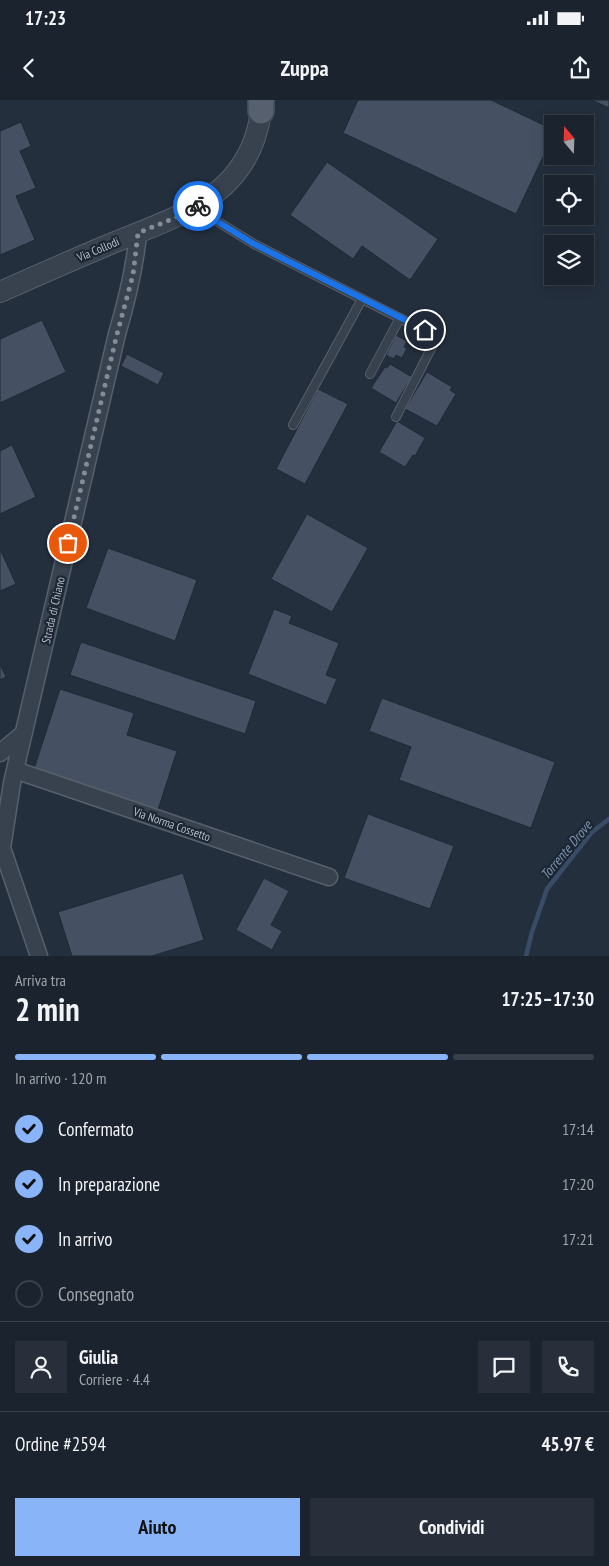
<!DOCTYPE html>
<html lang="it">
<meta charset="utf-8">
<style>
:root{--surface:#1b232e;--page:#282f3a;--text:#f1f3f6;--muted:#a0a4aa;--line:#39404a;--accent:#8ab4f8}
body{margin:0;font-family:"PT Sans Narrow",sans-serif;background:var(--page);color:var(--text);height:100vh;display:flex;flex-direction:column;font-size:19px;white-space:nowrap}
*{box-sizing:border-box;margin:0}
p{font-size:16px;color:var(--muted)}
.icon{flex:none;width:28px;height:28px;fill:none;stroke:currentColor;stroke-width:2;stroke-linecap:round;stroke-linejoin:round}
.map{position:relative;height:856px;overflow:hidden}
.drawer{display:flex;flex-direction:column;background:var(--surface);flex:1}
.drawer>*{flex:none}
.needle{width:32px;rotate:341deg}
.tools{position:absolute;left:544px;top:15px;display:grid;gap:10px}
.tools a{display:grid;place-items:center;width:50px;height:50px;border-radius:0px;background:var(--surface);box-shadow:0 2px 12px #0003,0 0 0 1px var(--line);font-size:25px}
.pin{position:absolute;display:grid;place-items:center;width:42px;height:42px;color:#fff;margin:-21px;border:2px solid #fff;border-radius:50%;box-shadow:0 1px 5px #0007}
.courier{position:absolute;display:grid;place-items:center;width:50px;height:50px;margin:-25px;border:4px solid #1a73e8;border-radius:50%;background:#fff;color:#222;box-shadow:0 1px 6px #0007}
.overview em{font-style:normal;font-weight:700}
.overview div{display:flex;flex-direction:column-reverse}
.overview{display:flex;align-items:center;justify-content:space-between;height:85px;padding:0 15px}
h1{font-size:32px;font-weight:700;line-height:38px}
.bar{display:grid;grid-template-columns:repeat(4,1fr);gap:8px 5px;align-content:center;height:60px;padding:0 15px}
.bar i{height:6px;border-radius:4px;background:var(--line)}
.bar .current{background:var(--accent)}
.bar p{grid-column:span 4}
.line{display:flex;align-items:center;gap:12px;padding:0 15px;border-top:1px solid var(--line)}
.line div{flex:1}
.round{display:grid;place-items:center;flex:none;width:52px;height:52px;border-radius:0px;background:var(--page)}
ol{padding:0 15px;list-style:none}
li{display:flex;align-items:center;gap:15px;height:55px}
li p{margin-inline-start:auto}
li .icon{padding:5px;border-radius:50%;background:var(--accent);color:#111;stroke-width:4}
li:last-child{color:var(--muted)}
li i{width:28px;height:28px;border:2px solid var(--line);border-radius:50%}
.button{display:flex;gap:10px;margin-top:auto;padding:10px 15px}
.button a{flex:1;height:58px;border-radius:0px;background:var(--accent);color:#111;font-size:20px;font-weight:700;line-height:58px;text-align:center}
.button a+a{background:var(--page);color:var(--text)}
.status{display:flex;justify-content:space-between;align-items:center;height:35px;padding:0 25px;background:var(--surface);direction:ltr}
.status svg{height:14px;fill:currentColor}
header{display:flex;justify-content:space-between;align-items:center;height:65px;padding:0 15px;background:var(--surface);font-size:22px;font-weight:700}
.map>svg:first-child{display:block}
</style>
<div class="status"><b>17:23</b><svg viewBox="0 0 49 12"><path d="M0 12V9h3v3zM5 12V6h3v6zM10 12V3h3v9zM15 12V0h3v12zM26 1h20v11H26zM47 4h2v5h-2z"/></svg></div>
<header><svg class="icon" aria-label="back" viewBox="0 0 24 24"><path d="M15 5l-7 7 7 7"/></svg>Zuppa<svg class="icon" aria-label="share" viewBox="0 0 24 24"><path d="M12 15V3M7 8l5-5 5 5M5 13v7h14v-7"/></svg></header>
<div class="map">
<svg width="609" height="856" viewBox="0 0 609 856">
<rect width="100%" height="100%" fill="#242f3e"/>
<g fill="none" stroke-linecap="round" stroke-linejoin="round">
<path stroke="#394c67" stroke-width="4.5" d="M526,856L532,832L547,789L591,733L609,719"/>
</g>
<path fill="#455162" stroke="#1f2835" d="M358,0H491L552,29V38L516,114L343,33Z
M592,0H609V8Z
M21,22L31,46L20,51L36,88L16,96L35,140L0,155V31Z
M327,62L438,139L410,180L362,146L353,159L290,115Z
M42,220L66,272L0,303V239Z
M396,235L407,241L404,247L407,248L402,258L396,255L394,259L386,255Z
M127,254L164,273L158,285L121,266Z
M390,264L412,277L396,303L371,288L385,267L387,268Z
M427,272L452,287L450,290L456,294L437,326L405,309Z
M318,289L348,304L305,384L276,369Z
M397,321L425,338L415,356L413,355L405,367L379,352Z
M12,345L36,397L0,414V351Z
M307,414L368,448L332,512L271,479Z
M108,448L197,480L175,541L86,508Z
M0,449L16,484L0,491Z
M274,509L292,516L289,523L339,543L326,575L337,579L326,605L248,574Z
M81,542L256,601L245,634L70,575Z
M0,564L6,577L0,580Z
M60,589L134,613L127,635L177,651L157,713L33,672Z
M382,598L555,662L531,728L399,680L411,647L369,631Z
M368,714L454,746L430,809L344,778Z
M183,773L204,840L152,856H72L58,812Z
M264,778L289,791L271,825L282,831L272,850L236,830Z"/>
<g fill="none" stroke-linecap="round" stroke-linejoin="round">
<defs>
<path id="service" d="M199,106L215,120L254,144L437,237L396,317
M370,274L400,218
M293,325L362,199"/>
<path id="minor" d="M0,653L24,633
M15,670L329,777
M39,856L2,748L12,683L117,234C127,200 135,168 138,133"/>
<path id="tertiary" d="M0,192C36,176 72,160 108,145C177,116 250,98 261,11"/>
<path id="primary" d="M261,11V0"/>
</defs>
<use href="#service" stroke="#565f6c" stroke-width="10"/>
<use href="#minor" stroke="#565f6c" stroke-width="19"/>
<use href="#tertiary" stroke="#565f6c" stroke-width="22"/>
<use href="#primary" stroke="#414a57" stroke-width="28"/>
<use href="#service" stroke="#38414e" stroke-width="8"/>
<use href="#minor" stroke="#38414e" stroke-width="16"/>
<use href="#tertiary" stroke="#38414e" stroke-width="20"/>
<use href="#primary" stroke="#56606e" stroke-width="25"/>
</g>
<g fill="none" stroke-linecap="round" stroke-linejoin="round">
<path stroke="#828b98" stroke-width="5" stroke-dasharray="0 9" d="M68,443L117,234L133,175L138,133L177,117L198,106"/>
<path stroke="#1a73e8" stroke-width="6" d="M198,106L215,120L254,144L425,230"/>
</g>
<g text-anchor="middle" dominant-baseline="central" stroke-width="4.5" stroke-linejoin="round" paint-order="stroke">
<g font-size="12" fill="#b4bcc9" stroke="#1d2633">
<text transform="translate(98 149) rotate(-23)">Via Collodi</text>
<text transform="translate(53 510) rotate(-77)">Strada di Chiano</text>
<text transform="translate(172 724) rotate(19)">Via Norma Cossetto</text>
</g>
<g font-size="14" font-style="italic" fill="#7c92b1" stroke="#1d2633">
<text transform="translate(566 750) rotate(-50)">Torrente Drove</text>
</g>
</g>
</svg>
<div class="tools">
<a><svg class="needle" viewBox="-14 -14 28 28"><path d="M0-13l5 13h-10z" fill="#e53935"/><path d="M0 13l5-13h-10z" fill="#a0a4aa"/></svg></a>
<a><svg class="icon" aria-label="locate" viewBox="0 0 24 24"><circle cx="12" cy="12" r="6"/><path d="M12 2v4M12 18v4M2 12h4M18 12h4"/></svg></a>
<a><svg class="icon" aria-label="layers" viewBox="0 0 24 24"><path d="M12 4l9 5-9 5-9-5zM3 14l9 5 9-5"/></svg></a>
</div>
<div class="pin" style="left:68px;top:443px;background:#ea580c"><svg class="icon" aria-label="bag" viewBox="0 0 24 24"><path d="M5 8h14l-1 12H6zM9 8a3 3 0 0 1 6 0"/></svg></div>
<div class="pin" style="left:425px;top:230px;background:#1f2937"><svg class="icon" aria-label="home" viewBox="0 0 24 24"><path d="M3 11l9-7 9 7M6 9v11h12V9"/></svg></div>
<div class="courier" style="left:198px;top:106px"><svg class="icon" aria-label="bike" viewBox="0 0 24 24"><circle cx="6" cy="16" r="4"/><circle cx="18" cy="16" r="4"/><path d="M6 16l4-8h5l3 8M10 8l3 8H6M13 5h3"/></svg></div>
</div>
<section class="drawer">
<div class="overview"><div><h1>2 min</h1><p>Arriva tra</p></div><em>17:25–17:30</em></div>
<div class="bar"><i class="current"></i><i class="current"></i><i class="current"></i><i></i><p>In arrivo · 120 m</p></div>
<ol>
<li><svg class="icon" aria-label="check" viewBox="0 0 24 24"><path d="M5 12l5 5 9-10"/></svg>Confermato<p>17:14</p></li>
<li><svg class="icon" aria-label="check" viewBox="0 0 24 24"><path d="M5 12l5 5 9-10"/></svg>In preparazione<p>17:20</p></li>
<li><svg class="icon" aria-label="check" viewBox="0 0 24 24"><path d="M5 12l5 5 9-10"/></svg>In arrivo<p>17:21</p></li>
<li><i></i>Consegnato</li>
</ol>
<div class="line" style="height:90px"><a class="round"><svg class="icon" aria-label="person" viewBox="0 0 24 24"><circle cx="12" cy="8" r="4"/><path d="M4 21q1-7 8-7t8 7"/></svg></a><div><b>Giulia</b><p>Corriere · 4.4</p></div><a class="round"><svg class="icon" aria-label="chat" viewBox="0 0 24 24"><path d="M4 5h16v11H9l-5 4z"/></svg></a><a class="round"><svg class="icon" aria-label="phone" viewBox="0 0 24 24"><path d="M5 4h4l2 5-3 2q2 4 5 5l2-3 5 2v4C11 20 4 13 5 4z"/></svg></a></div>
<div class="line" style="height:65px"><div>Ordine #2594</div><b>45.97 €</b></div>
<div class="button"><a>Aiuto</a><a>Condividi</a></div>
</section>
